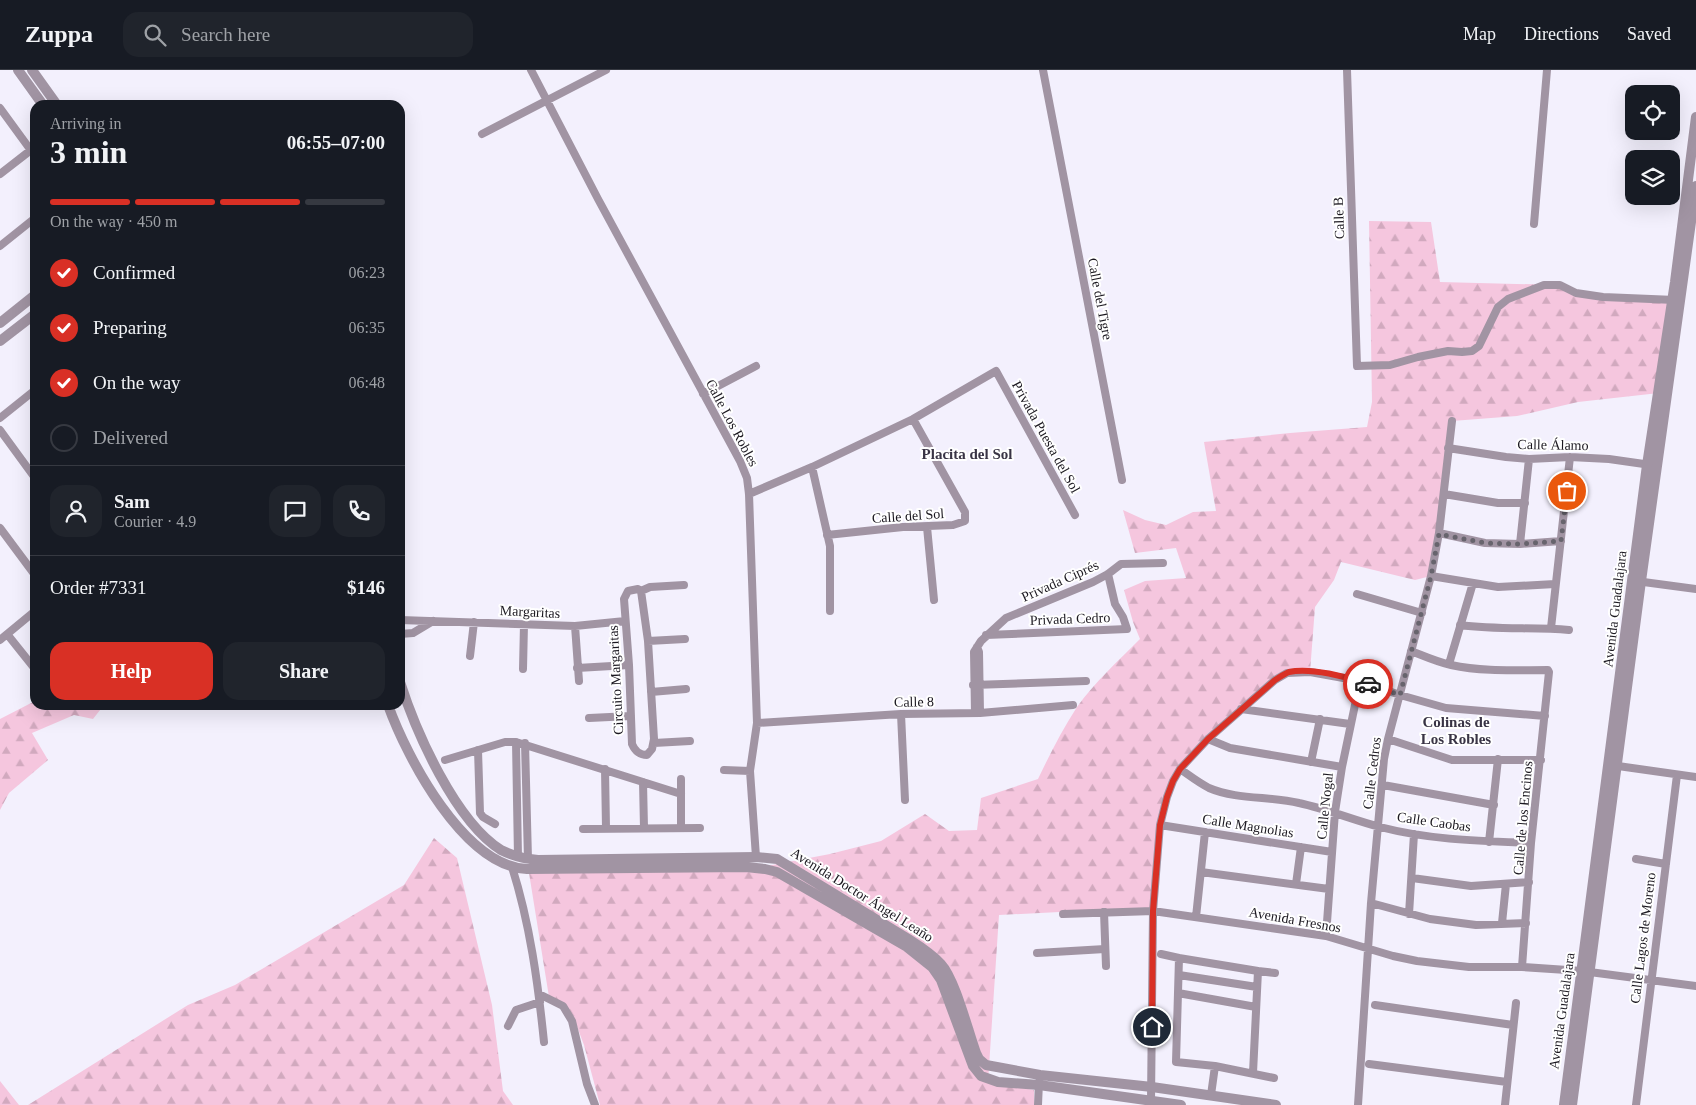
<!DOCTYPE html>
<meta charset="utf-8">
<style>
:root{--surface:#171b24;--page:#20242c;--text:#f1f3f6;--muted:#9ea1a6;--line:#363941;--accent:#d93025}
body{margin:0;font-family:Georgia,serif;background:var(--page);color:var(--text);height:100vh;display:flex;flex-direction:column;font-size:19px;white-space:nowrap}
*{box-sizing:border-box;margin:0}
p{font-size:16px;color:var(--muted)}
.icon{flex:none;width:28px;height:28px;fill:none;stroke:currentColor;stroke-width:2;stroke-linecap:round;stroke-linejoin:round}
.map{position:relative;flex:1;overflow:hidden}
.details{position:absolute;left:30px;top:30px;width:375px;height:610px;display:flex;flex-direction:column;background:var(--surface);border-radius:15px;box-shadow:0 5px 20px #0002}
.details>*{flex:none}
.controls{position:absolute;left:1625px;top:15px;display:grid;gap:10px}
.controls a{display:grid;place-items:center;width:55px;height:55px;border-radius:10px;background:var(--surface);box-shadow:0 5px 20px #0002;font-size:25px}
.pin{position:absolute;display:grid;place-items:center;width:42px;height:42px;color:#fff;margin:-21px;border:2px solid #fff;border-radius:50%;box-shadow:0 1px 5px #0007}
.courier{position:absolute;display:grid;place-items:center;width:50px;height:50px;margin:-25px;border:4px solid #d93025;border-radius:50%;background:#fff;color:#222;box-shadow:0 1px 6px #0007}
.head em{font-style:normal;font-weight:800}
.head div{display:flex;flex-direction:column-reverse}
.head{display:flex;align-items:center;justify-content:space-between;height:85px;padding:0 20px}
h1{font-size:32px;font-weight:800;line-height:38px}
.bar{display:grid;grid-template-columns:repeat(4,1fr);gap:8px 5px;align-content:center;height:60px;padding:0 20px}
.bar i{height:6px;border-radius:4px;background:var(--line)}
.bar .selected{background:var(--accent)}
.bar p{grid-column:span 4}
.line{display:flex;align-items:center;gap:12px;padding:0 20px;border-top:1px solid var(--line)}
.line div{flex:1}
.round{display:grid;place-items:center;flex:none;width:52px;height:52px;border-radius:15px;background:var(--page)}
ol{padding:0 20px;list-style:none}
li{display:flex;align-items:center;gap:15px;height:55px}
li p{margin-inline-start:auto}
li .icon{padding:5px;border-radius:50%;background:var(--accent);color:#fff;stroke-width:4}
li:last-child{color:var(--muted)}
li i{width:28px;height:28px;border:2px solid var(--line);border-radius:50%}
.button{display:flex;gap:10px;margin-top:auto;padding:10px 20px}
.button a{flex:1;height:58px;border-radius:15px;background:var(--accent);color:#fff;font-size:20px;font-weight:800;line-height:58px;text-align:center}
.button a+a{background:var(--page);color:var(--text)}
header{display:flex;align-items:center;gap:30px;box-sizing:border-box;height:70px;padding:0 25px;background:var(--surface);border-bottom:1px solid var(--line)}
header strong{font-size:24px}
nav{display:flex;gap:28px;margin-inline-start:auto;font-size:18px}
.search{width:350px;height:45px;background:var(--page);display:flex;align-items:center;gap:12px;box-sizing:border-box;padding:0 18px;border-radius:15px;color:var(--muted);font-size:19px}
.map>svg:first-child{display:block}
</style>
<header>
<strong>Zuppa</strong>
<div class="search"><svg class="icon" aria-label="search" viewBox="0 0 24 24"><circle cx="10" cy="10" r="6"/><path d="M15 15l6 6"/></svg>Search here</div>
<nav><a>Map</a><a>Directions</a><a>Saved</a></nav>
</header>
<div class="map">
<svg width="1696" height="1035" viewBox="0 0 1696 1035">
<defs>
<pattern id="forest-firs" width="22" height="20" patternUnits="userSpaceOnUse" patternTransform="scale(1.25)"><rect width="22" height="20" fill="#f5c6de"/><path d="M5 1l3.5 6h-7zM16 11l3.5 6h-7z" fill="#d1a9be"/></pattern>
</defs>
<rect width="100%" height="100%" fill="#f3f0fd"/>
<path fill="url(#forest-firs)" d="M1369,151L1431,152L1440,212L1560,215L1576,223L1672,230L1659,323L1578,332L1517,346L1452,351L1431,506L1415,510L1341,492L1334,510L1315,537L1310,602L1284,604L1180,699L1160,755L1153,841L1098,840L999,845L988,1012L1034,1020V1035H600L584,975L573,946L549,927L529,803L746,800L830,784L881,771L925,744L949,761L977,760L981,728L1038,709C1050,684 1062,660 1077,637C1095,612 1118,591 1140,569L1133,552L1124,520L1145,511L1186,508L1176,478L1135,483L1123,440L1145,450L1166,455L1193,442L1216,441L1204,372L1290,363L1367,357L1372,332Z
M35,631V635H104L93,649L74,645L32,663L48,690L9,723L0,740V649Z
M434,768L457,788L492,935L503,1021L513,1035H28L188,935L235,915L404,815Z
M0,1011L19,1035H0Z"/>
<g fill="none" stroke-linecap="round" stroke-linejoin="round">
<path stroke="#a194a3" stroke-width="8" d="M531,0L598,129L740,391L747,408L749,424L757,653L750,701L756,787
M1043,0L1122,410
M1347,0L1357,296L1390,295L1418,287L1448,281L1462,282L1472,281L1479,276L1498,237L1508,229L1544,215H1560L1576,223L1603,227L1675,230
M0,38L35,86
M482,64L606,0
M0,104L31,80
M1534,154L1547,0
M0,176L35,148
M703,324L756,296
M0,348L35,320
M0,360L35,408
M1448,378L1506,387L1529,389L1570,387L1609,389L1651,395
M812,397L830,476V541
M749,424L812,397L913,349L996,301L1075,445
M1444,424L1498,433H1525
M927,457L934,530
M0,458L35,505
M1439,463L1485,473L1520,474L1561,471
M827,465L903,457L953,455L965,451V442L913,349
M1520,474L1529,389
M1431,506L1498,517L1555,514
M1636,511L1696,519
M641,521L648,571L654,669L652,679L647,685C639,685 635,681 632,674L629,595L624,529L628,521L638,519L641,521L650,517L684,515
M1357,524L1422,543
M400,550L575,556L625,551
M1460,555C1496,560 1533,557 1569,560
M575,556L579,611
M1551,558L1570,387
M7,564L35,599
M400,564L413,563L433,551
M986,565L1127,559L1123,547L1115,534L1108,504
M0,570L35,541
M648,571L685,569
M977,577L979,582L980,643
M1411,581C1424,586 1437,592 1451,595C1483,602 1515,600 1548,600L1549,602L1531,773L1522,897
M470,586L474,552
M1449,594L1473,513
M577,598L629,595
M523,599L524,554
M973,615L1086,611
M651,622L686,619
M1241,639L1350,654
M975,643L974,582L981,571L1006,548L1093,512L1108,504L1121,494L1163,493
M901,644L905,730
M589,648L631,646
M757,653L901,644L980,643L1073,635
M1208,669L1230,678L1342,697
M1388,669L1452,690H1541
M516,672L518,787
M525,673L528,789
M654,673L690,671
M478,680L480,743L483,747L495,754
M445,690L505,672H516L681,724
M1311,692L1320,649
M1611,695L1696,707
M605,699L606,758
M1180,699C1190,706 1199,713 1209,718C1237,730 1270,726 1299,733C1327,739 1353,750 1380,757C1430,770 1480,771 1531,773
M724,700L750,701
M681,709V758
M643,712L644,758
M1383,715L1494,735
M1160,755L1332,782
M583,759L700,758
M1489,772L1498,689
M1636,789L1666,794
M512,797C530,854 538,913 544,972
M1201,802L1329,819
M1412,808L1471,816L1529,812
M1296,814L1301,777
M1371,833L1430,849L1476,855L1526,853
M1104,842L1106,896
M1063,844L1153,841L1326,866L1393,886L1417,891L1469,897H1522L1582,901L1696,916
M1409,844L1414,764
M1196,847L1205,762
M1502,853L1506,814
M1326,866L1335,742L1342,697L1360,611
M1037,883L1105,879
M1161,884L1179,888
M1258,901L1275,903
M1179,905L1257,917
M1178,923L1256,937
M539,924L563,936L572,951L587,1014L595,1035
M1375,935L1513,955
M508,956L516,940L540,932
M1369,994L1507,1012
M1215,996L1176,992L1179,888L1258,901L1253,1003
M1211,1025L1215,996L1274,1008
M1151,1031L1153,841L1160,755L1167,727L1173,711L1180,699L1208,669L1275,610L1287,603L1310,602L1360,611L1400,625L1446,638L1545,646
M1038,1035L1039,1012
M1358,1035L1371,833L1384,689L1388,669L1431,506L1439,463L1452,351
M1505,1035L1516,933
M1636,1035L1677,705"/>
<path stroke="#a194a3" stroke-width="10" d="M18,0L43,35
M32,0L57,35
M0,253L35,225
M0,271L35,244
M400,612C416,662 455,751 501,780C513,786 525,789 538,790L756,787L777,789L910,870C921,877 932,884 941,894C955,909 968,961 976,983L979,989L986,995L1040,1005L1152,1017L1276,1035
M388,635C407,688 464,796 527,799L746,797L765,799L777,802L907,877L932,897L941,910L973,996L981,1006L998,1012L1039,1015L1181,1035
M1564,1035L1647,395L1675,212L1696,47
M1572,1035L1641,511L1696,116"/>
</g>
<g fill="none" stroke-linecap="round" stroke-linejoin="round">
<path stroke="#67646d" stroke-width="5" stroke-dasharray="0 9" d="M1368,614L1400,625L1431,506L1439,464L1485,473L1520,474L1561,471L1567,421"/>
<path stroke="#d93025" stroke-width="6" d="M1152,957L1153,841L1160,755L1167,727L1173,711L1180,699L1208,669L1275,610C1280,607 1284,604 1289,602C1310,597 1348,607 1368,614"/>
</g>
<g text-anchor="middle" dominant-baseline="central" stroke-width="4" stroke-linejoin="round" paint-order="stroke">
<g font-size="14" fill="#1b1820" stroke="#fff">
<text transform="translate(1339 148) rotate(-92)">Calle B</text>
<text transform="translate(1100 229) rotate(79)">Calle del Tigre</text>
<text transform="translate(732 353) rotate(62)">Calle Los Robles</text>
<text transform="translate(1046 367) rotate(61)">Privada Puesta del Sol</text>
<text transform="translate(1553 375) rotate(1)">Calle Álamo</text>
<text transform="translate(908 446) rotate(-4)">Calle del Sol</text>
<text transform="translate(1060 511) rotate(-24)">Privada Ciprés</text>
<text transform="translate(1615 539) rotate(-83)">Avenida Guadalajara</text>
<text transform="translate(530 542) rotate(3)">Margaritas</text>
<text transform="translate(1070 549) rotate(-2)">Privada Cedro</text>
<text transform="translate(616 610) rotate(-93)">Circuito Margaritas</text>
<text transform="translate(914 632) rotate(-1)">Calle 8</text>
<text transform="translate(1372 703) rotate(-83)">Calle Cedros</text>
<text transform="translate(1325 736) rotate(-84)">Calle Nogal</text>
<text transform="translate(1523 748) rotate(-85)">Calle de los Encinos</text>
<text transform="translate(1434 752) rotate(8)">Calle Caobas</text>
<text transform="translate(1248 756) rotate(9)">Calle Magnolias</text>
<text transform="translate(862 825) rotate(32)">Avenida Doctor Ángel Leaño</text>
<text transform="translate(1295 850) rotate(10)">Avenida Fresnos</text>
<text transform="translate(1643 868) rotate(-83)">Calle Lagos de Moreno</text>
<text transform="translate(1562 941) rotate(-82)">Avenida Guadalajara</text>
</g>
<g font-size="15" font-weight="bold" fill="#393445" stroke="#fff">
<text x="967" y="384">Placita del Sol</text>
<text x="1456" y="652">Colinas de<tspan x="1456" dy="17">Los Robles</tspan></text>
</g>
</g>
</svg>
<div class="controls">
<a><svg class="icon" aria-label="locate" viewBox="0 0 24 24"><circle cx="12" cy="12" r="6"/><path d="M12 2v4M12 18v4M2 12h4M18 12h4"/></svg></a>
<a><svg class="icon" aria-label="layers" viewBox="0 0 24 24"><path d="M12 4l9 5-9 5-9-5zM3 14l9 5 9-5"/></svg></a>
</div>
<div class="pin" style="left:1567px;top:421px;background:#ea580c"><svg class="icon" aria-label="bag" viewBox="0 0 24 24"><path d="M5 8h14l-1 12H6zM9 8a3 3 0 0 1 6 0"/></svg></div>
<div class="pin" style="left:1152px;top:957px;background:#1f2937"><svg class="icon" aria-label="home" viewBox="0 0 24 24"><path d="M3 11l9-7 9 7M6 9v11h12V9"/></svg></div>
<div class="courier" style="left:1368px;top:614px"><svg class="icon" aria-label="car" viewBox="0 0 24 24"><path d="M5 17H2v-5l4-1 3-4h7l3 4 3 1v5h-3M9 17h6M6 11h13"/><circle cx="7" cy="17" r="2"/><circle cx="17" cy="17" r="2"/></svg></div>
<section class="details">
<div class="head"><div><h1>3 min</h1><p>Arriving in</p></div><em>06:55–07:00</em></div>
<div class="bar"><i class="selected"></i><i class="selected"></i><i class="selected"></i><i></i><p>On the way · 450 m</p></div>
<ol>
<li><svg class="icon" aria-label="check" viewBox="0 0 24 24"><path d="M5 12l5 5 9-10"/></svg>Confirmed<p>06:23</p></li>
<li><svg class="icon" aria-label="check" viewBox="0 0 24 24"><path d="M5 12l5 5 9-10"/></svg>Preparing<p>06:35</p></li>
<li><svg class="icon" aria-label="check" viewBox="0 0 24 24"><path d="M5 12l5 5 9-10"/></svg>On the way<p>06:48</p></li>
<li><i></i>Delivered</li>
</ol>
<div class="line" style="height:90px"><a class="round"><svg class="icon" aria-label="person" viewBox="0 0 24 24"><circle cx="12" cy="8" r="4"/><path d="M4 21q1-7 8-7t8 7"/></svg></a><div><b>Sam</b><p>Courier · 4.9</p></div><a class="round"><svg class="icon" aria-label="chat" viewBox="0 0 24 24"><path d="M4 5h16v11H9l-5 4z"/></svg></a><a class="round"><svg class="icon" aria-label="phone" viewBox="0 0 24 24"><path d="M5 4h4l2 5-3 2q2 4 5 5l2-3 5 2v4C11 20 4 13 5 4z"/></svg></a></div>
<div class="line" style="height:65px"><div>Order #7331</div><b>$146</b></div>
<div class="button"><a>Help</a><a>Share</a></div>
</section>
</div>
